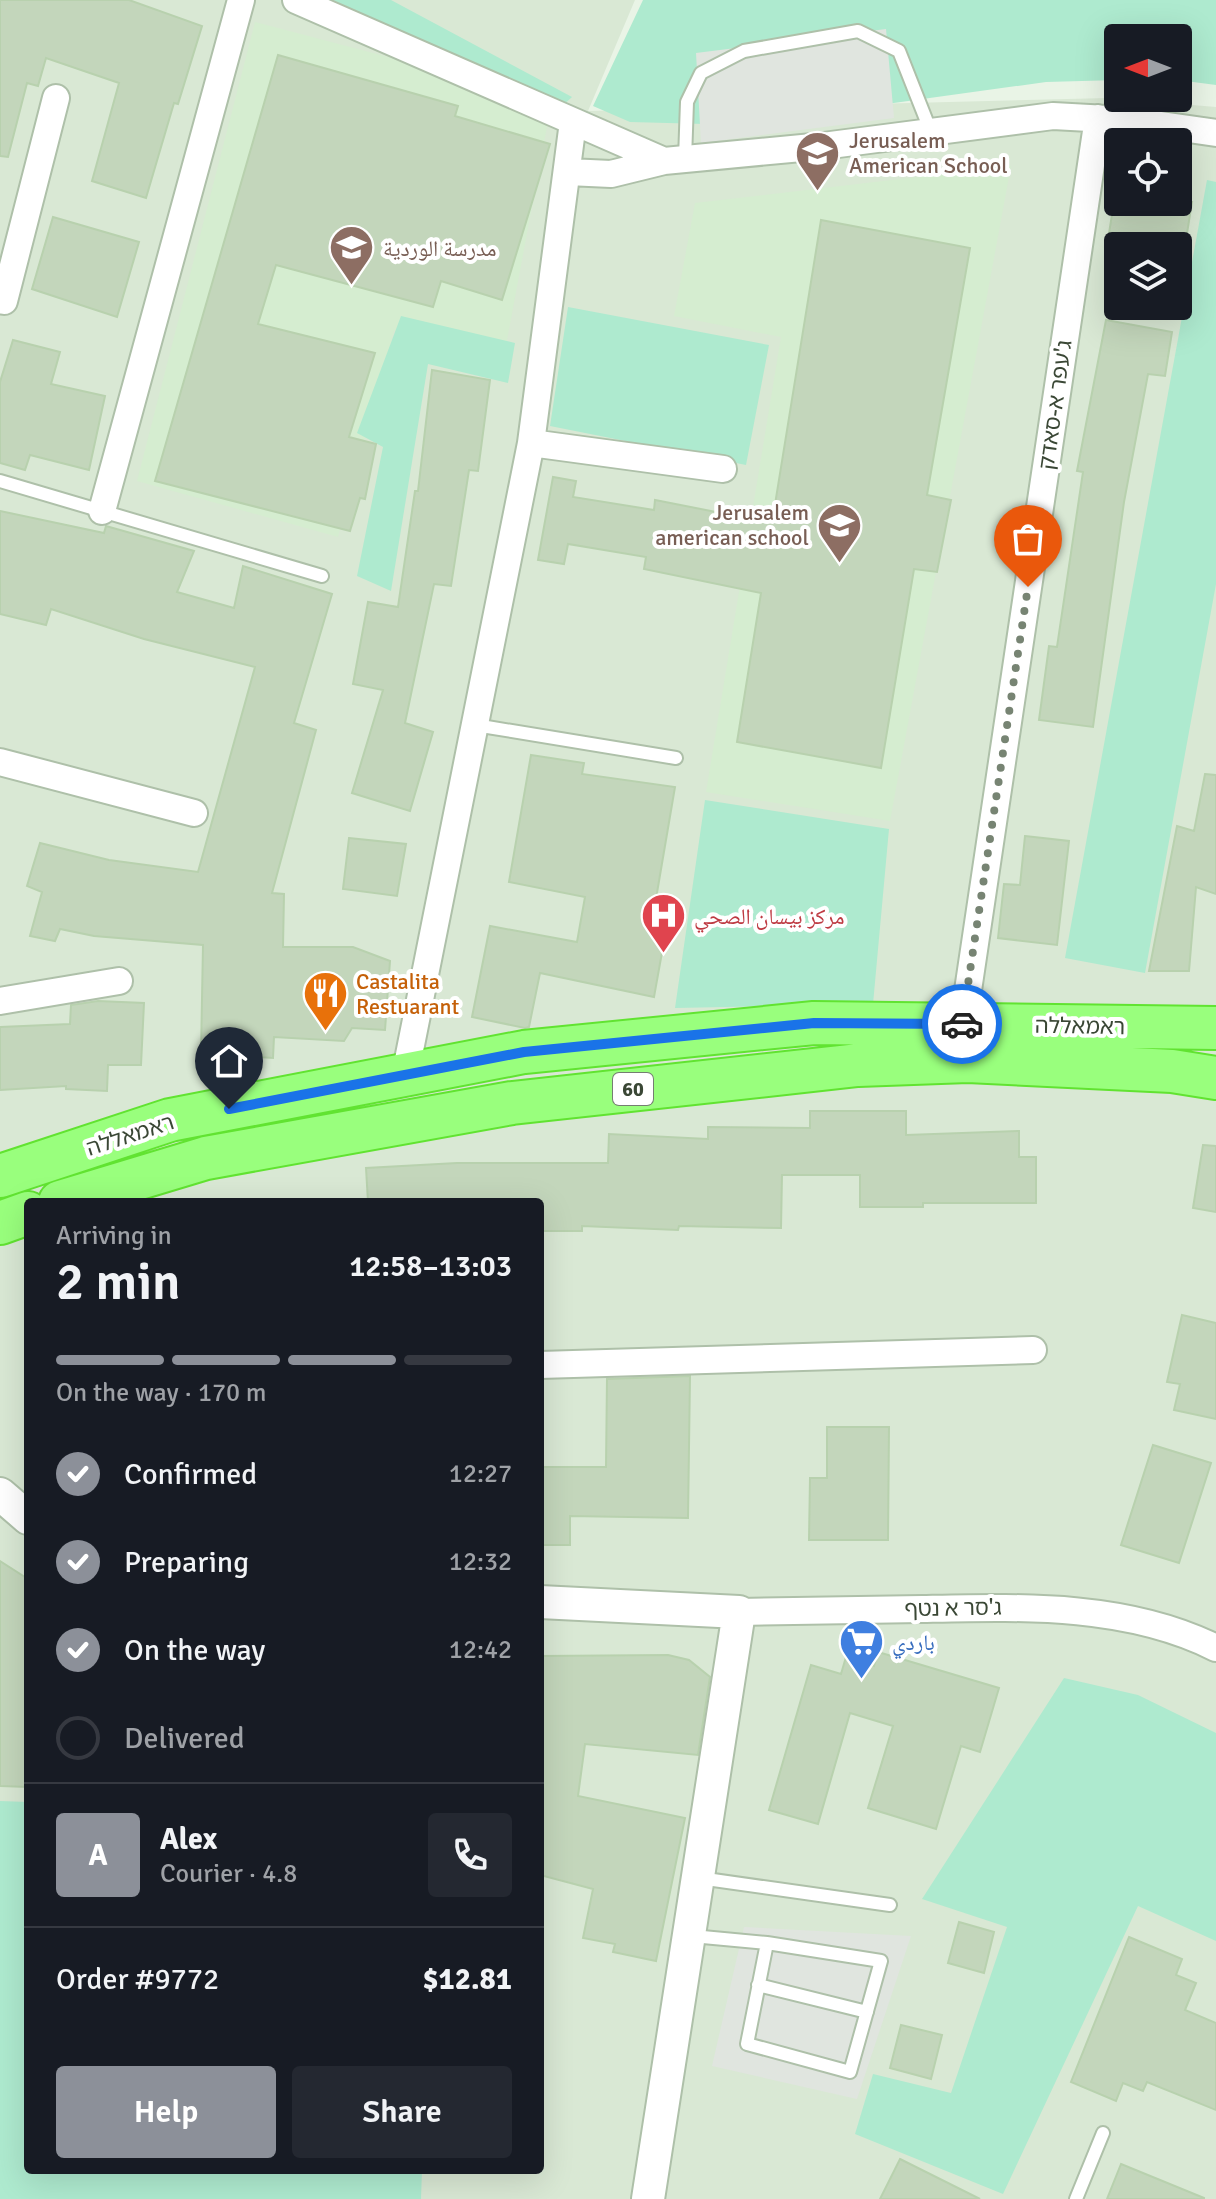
<!DOCTYPE html>
<meta charset="utf-8">
<style>
:root{--surface:#171b24;--page:#242831;--text:#f1f3f6;--muted:#9ea1a6;--line:#363941;--accent:#8c9099}
body{margin:0;font-family:Signika,"Noto Naskh Arabic","Noto Sans Hebrew",sans-serif;background:var(--page);color:var(--text);height:100vh;display:flex;flex-direction:column;font-size:30px;white-space:nowrap}
*{box-sizing:border-box;margin:0}
p{font-size:26px;color:var(--muted)}
.icon{flex:none;width:44px;height:44px;fill:none;stroke:currentColor;stroke-width:2;stroke-linecap:round;stroke-linejoin:round}
.map{position:relative;flex:1;overflow:hidden}
.details{position:absolute;left:24px;top:1198px;width:520px;height:976px;display:flex;flex-direction:column;background:var(--surface);border-radius:8px;box-shadow:0 8px 32px #0002}
.details>*{flex:none}
.needle{width:52px;rotate:270deg}
.fabs{position:absolute;left:1104px;top:24px;display:grid;gap:16px}
.fabs a{display:grid;place-items:center;width:88px;height:88px;border-radius:8px;background:var(--surface);box-shadow:0 8px 32px #0002;font-size:40px}
.pin{position:absolute;display:grid;place-items:center;width:68px;height:68px;color:#fff;margin:-82px -34px;border-radius:50% 50% 50% 0;rotate:-45deg;box-shadow:0 0 8px #0007}
.pin .icon{rotate:45deg}
.courier{position:absolute;display:grid;place-items:center;width:80px;height:80px;margin:-40px;border:6px solid #1a73e8;border-radius:50%;background:#fff;color:#222;box-shadow:0 2px 10px #0007}
.summary em{font-style:normal;font-weight:600}
.summary div{display:flex;flex-direction:column-reverse}
.summary{display:flex;align-items:center;justify-content:space-between;height:136px;padding:0 32px}
h1{font-size:52px;font-weight:600;line-height:60px}
.bar{display:grid;grid-template-columns:repeat(4,1fr);gap:12px 8px;align-content:center;height:96px;padding:0 32px}
.bar i{height:10px;border-radius:6px;background:var(--line)}
.bar .selected{background:var(--accent)}
.bar p{grid-column:span 4}
.line{display:flex;align-items:center;gap:20px;padding:0 32px;border-top:2px solid var(--line)}
.line div{flex:1}
.round{display:grid;place-items:center;flex:none;width:84px;height:84px;border-radius:8px;background:var(--page)}
ol{padding:0 32px;list-style:none}
li{display:flex;align-items:center;gap:24px;height:88px}
li p{margin-inline-start:auto}
li .icon{padding:8px;border-radius:50%;background:var(--accent);color:#fff;stroke-width:4}
li:last-child{color:var(--muted)}
li i{width:44px;height:44px;border:4px solid var(--line);border-radius:50%}
.button{display:flex;gap:16px;margin-top:auto;padding:16px 32px}
.button a{flex:1;height:92px;border-radius:8px;background:var(--accent);color:#fff;font-size:32px;font-weight:600;line-height:92px;text-align:center}
.button a+a{background:var(--page);color:var(--text)}
.map>svg:first-child{display:block}
</style>
<div class="map">
<svg width="1216" height="2199" viewBox="0 0 1216 2199">
<rect width="100%" height="100%" fill="#e9f4e6"/>
<path fill="#d9e8d4" fill-rule="evenodd" d="M0,0H635L588,111L1108,98L1216,107V2199H0ZM1118,142H1178V202H1118ZM1118,246H1178V306H1118ZM28,1202H540V2170H28Z"/>
<path fill="#d5edd0" d="M255,22L552,100L504,356L394,331L338,537L137,481Z
M1011,166L890,821L706,792L781,337L674,316L695,203Z"/>
<path fill="#aeeacf" d="M333,0H391L572,97L560,108Z
M643,0H1216V85L1178,80V38H1118V80L1046,82L800,116L705,124L630,122L593,106Z
M1207,180L1216,182V584L1145,973L1065,958Z
M568,307L769,345L746,465L550,426Z
M401,316L515,343L508,383L428,364L391,591L357,576L383,447L357,433Z
M705,800L889,829L873,1004L675,1008Z
M1064,1678L1138,1695L1216,1733V1941L1138,1906L1003,2194L855,2134L873,2074L951,2093L1007,1927L922,1899Z
M0,1801L28,1802V2170H422L421,2199H0Z"/>
<path fill="#e0e5df" d="M886,29L894,118L701,143L696,53Z
M744,1927L911,1936L857,2099L712,2066Z"/>
<path fill="#c3d6bb" stroke="#b8d1ae" stroke-width="2" d="M0,0H129L202,26L178,104L174,103L146,198L92,181L119,83L46,58L38,86L27,83L8,157L0,156Z
M278,55L458,106L455,116L550,144L502,300L441,281L433,307L276,265L258,324L375,353L349,437L376,444L365,499L360,498L350,531L155,481Z
M1114,202H1192L1185,246H1107Z
M53,217L139,242L117,317L32,289Z
M821,220L970,248L927,495L951,500L937,572L914,569L881,768L737,742L761,593L644,569L646,557L568,544L564,564L538,560L553,477L576,481L573,497L654,510L655,500L772,523Z
M1106,320L1172,332L1165,376L1148,374L1124,502L1093,727L1039,720L1049,646L1057,647L1083,472L1077,471Z
M13,340L60,352L51,384L105,396L89,470L30,455L25,470L0,463V382Z
M432,370L490,380L478,471L469,470L451,586L434,584L405,723L433,732L410,811L352,793L383,690L353,684L368,602L398,607L415,491H418Z
M0,511L104,533L106,526L194,551L177,592L234,608L243,566L332,594L294,723L316,730L272,893L284,894L283,947H353L390,961L385,1030L352,1028L344,1041L274,1037L273,1058L201,1053L203,945L94,936L60,929L55,941L30,936L42,892L27,886L40,843L109,860L198,872L255,667L144,639L51,609L46,625L0,614Z
M531,755L584,763L582,774L675,787L651,928L666,930L654,997L540,973L529,1027L525,1028L472,1017L490,926L577,942L585,897L509,882Z
M1205,774L1216,775V894L1196,887L1189,971H1149L1177,826L1194,831Z
M1025,836L1069,841L1057,945L998,938L1004,884L1020,885Z
M349,838L406,844L397,896L343,889Z
M98,1001L144,1003L141,1065H108L107,1091L66,1089V1086L0,1090V1027L70,1024L71,1005Z
M810,1111H906V1135L1019,1131V1157H1036V1203H923V1207H860V1175H782L781,1228L679,1226L678,1230L582,1226V1231H540V1202H368L366,1168L457,1163H608L609,1134L708,1139V1127L810,1128Z
M1203,1145L1216,1146V1212L1193,1208Z
M1182,1315L1216,1323V1419L1174,1410L1180,1384L1167,1382Z
M690,1376L688,1518L570,1516V1545H540V1467H606L607,1379Z
M827,1427H889L888,1540H809L810,1478H827Z
M1153,1445L1211,1463L1179,1563L1121,1545Z
M0,1561L28,1579V1787L0,1786Z
M878,1652L999,1688L980,1752L961,1746L936,1829L868,1808L893,1726L850,1713L818,1824L769,1810L811,1665L841,1674L846,1657L874,1666Z
M668,1655L689,1660L710,1677L698,1755L585,1744L578,1796L685,1818L656,1961L613,1952L615,1944L583,1938L593,1889L540,1875V1656Z
M959,1922L994,1932L984,1973L948,1963Z
M1129,1937L1182,1959L1176,1975L1196,1983L1185,2010L1216,2023V2110L1147,2082L1143,2091L1123,2083L1116,2101L1071,2082Z
M901,2025L942,2035L931,2079L890,2068Z
M900,2159L980,2199H880Z
M1121,2164L1204,2198V2199H1107Z"/>
<g fill="none" stroke-linecap="round" stroke-linejoin="round">
<defs>
<path id="service" d="M685,159L687,102L701,73L744,51L858,31L899,51L931,132
M0,481L322,576
M475,725L676,758
M699,1878L890,1905
M692,1936L767,1943L881,1961L850,2072L747,2044L767,1943
M758,1985L867,2012
M1076,2199L1103,2133"/>
<path id="minor" d="M296,0L664,161
M568,172L611,174L664,161L823,146L1053,116L1126,120L1216,133
M0,300L4,301L56,98
M531,443L723,469
M102,511L241,0
M0,762L194,813
M0,1001L119,981
M963,1024L1098,118
M405,1075L531,443L573,122
M540,1365L1033,1350
M739,1612C800,1611 861,1610 922,1609C1020,1607 1126,1603 1216,1648"/>
<path id="tertiary" d="M0,1494L28,1518
M540,1602L739,1612L648,2199"/>
<path id="trunk" d="M0,1176L170,1120L524,1052L814,1023L1216,1028
M60,1202L206,1158L512,1103L858,1065L968,1061L1172,1071L1216,1078
M0,1223L28,1213"/>
</defs>
<use href="#service" stroke="#aec0a9" stroke-width="16"/>
<use href="#minor" stroke="#aec0a9" stroke-width="30"/>
<use href="#tertiary" stroke="#aec0a9" stroke-width="36"/>
<use href="#trunk" stroke="#61e331" stroke-width="46"/>
<use href="#service" stroke="#fff" stroke-width="12"/>
<use href="#minor" stroke="#fff" stroke-width="26"/>
<use href="#tertiary" stroke="#fff" stroke-width="32"/>
<use href="#trunk" stroke="#99ff7d" stroke-width="42"/>
</g>
<g fill="none" stroke-linecap="round" stroke-linejoin="round">
<path stroke="#778473" stroke-width="8" stroke-dasharray="0 14.4" d="M962,1024L1028,587"/>
<path stroke="#1a73e8" stroke-width="10" d="M229,1109L524,1052L814,1023L962,1024"/>
</g>
<defs>
<symbol id="school-pin" viewBox="-11 -11 22 30"><path d="M0 17L-7.5 6A9.5 9.5 0 1 1 7.5 6Z" fill="#8d6e63" stroke="#fff"/><path d="M0-5L7-2L0 1L-7-2ZM-4 1L0 2.5L4 1V4Q0 6-4 4Z" fill="#fff"/></symbol>
<symbol id="hospital-pin" viewBox="-11 -11 22 30"><path d="M0 17L-7.5 6A9.5 9.5 0 1 1 7.5 6Z" fill="#e0444e" stroke="#fff"/><path d="M-5-5h3v3.5h4V-5h3V5h-3V1.5h-4V5h-3Z" fill="#fff"/></symbol>
<symbol id="restaurant-pin" viewBox="-11 -11 22 30"><path d="M0 17L-7.5 6A9.5 9.5 0 1 1 7.5 6Z" fill="#e8710a" stroke="#fff"/><path d="M-5-6h1v4h1v-4h1v4h1v-4h1v5L-1.5 .5V6h-2V.5L-5-1ZM5-6V6H3V1.5H1.5Q1.5-4 5-6Z" fill="#fff"/></symbol>
<symbol id="supermarket-pin" viewBox="-11 -11 22 30"><path d="M0 17L-7.5 6A9.5 9.5 0 1 1 7.5 6Z" fill="#3f7fe0" stroke="#fff"/><path d="M-6-5.5h2.5l.6 2H6L4.5 2H-2.5L-4.4-4H-6ZM-1.5 3.2a1.3 1.3 0 1 0 .1 0ZM3 3.2a1.3 1.3 0 1 0 .1 0Z" fill="#fff"/></symbol>
</defs>
<g fill-rule="evenodd">
<use href="#school-pin" x="792" y="128" width="51" height="69"/>
<use href="#school-pin" x="326" y="222" width="51" height="69"/>
<use href="#school-pin" x="814" y="500" width="51" height="69"/>
<use href="#hospital-pin" x="638" y="890" width="51" height="69"/>
<use href="#restaurant-pin" x="300" y="968" width="51" height="69"/>
<use href="#supermarket-pin" x="836" y="1616" width="51" height="69"/>
</g>
<g text-anchor="middle" dominant-baseline="central" stroke-width="8" stroke-linejoin="round" paint-order="stroke">
<rect fill="#fff" stroke="#757e72" stroke-width="2" x="613" y="1073" width="40" height="32" rx="6"/>
<g font-size="20" font-weight="bold" fill="#3a4735">
<text x="633" y="1089">60</text>
</g>
<g font-size="22" fill="#785e54" stroke="#fff" text-anchor="start">
<text x="849" y="140">Jerusalem<tspan x="849" dy="25">American School</tspan></text>
<text x="383" y="248">مدرسة الوردية</text>
<text x="809" y="512" text-anchor="end">Jerusalem<tspan x="809" dy="25">american school</tspan></text>
</g>
<g font-size="22" fill="#3a4735" stroke="#fff">
<text transform="translate(1055 405) rotate(-82)">ג'עפר א-סאדק</text>
<text transform="translate(1080 1026) rotate(1)">ראמאללה</text>
<text transform="translate(130 1135) rotate(-18)">ראמאללה</text>
<text transform="translate(953 1608) rotate(-1)">ג'סר א נטף</text>
</g>
<g font-size="22" fill="#be3a42" stroke="#fff" text-anchor="start">
<text x="694" y="916">مركز بيسان الصحي</text>
</g>
<g font-size="22" fill="#c56008" stroke="#fff" text-anchor="start">
<text x="356" y="981">Castalita<tspan x="356" dy="25">Restuarant</tspan></text>
</g>
<g font-size="22" fill="#366cbe" stroke="#fff" text-anchor="start">
<text x="892" y="1642">باردي</text>
</g>
</g>
</svg>
<div class="fabs">
<a><svg class="needle" viewBox="-14 -14 28 28"><path d="M0-13l5 13h-10z" fill="#e53935"/><path d="M0 13l5-13h-10z" fill="#9ea1a6"/></svg></a>
<a><svg class="icon" aria-label="locate" viewBox="0 0 24 24"><circle cx="12" cy="12" r="6"/><path d="M12 2v4M12 18v4M2 12h4M18 12h4"/></svg></a>
<a><svg class="icon" aria-label="layers" viewBox="0 0 24 24"><path d="M12 4l9 5-9 5-9-5zM3 14l9 5 9-5"/></svg></a>
</div>
<div class="pin" style="left:1028px;top:587px;background:#ea580c"><svg class="icon" aria-label="bag" viewBox="0 0 24 24"><path d="M5 8h14l-1 12H6zM9 8a3 3 0 0 1 6 0"/></svg></div>
<div class="pin" style="left:229px;top:1109px;background:#1f2937"><svg class="icon" aria-label="home" viewBox="0 0 24 24"><path d="M3 11l9-7 9 7M6 9v11h12V9"/></svg></div>
<div class="courier" style="left:962px;top:1024px"><svg class="icon" aria-label="car" viewBox="0 0 24 24"><path d="M5 17H2v-5l4-1 3-4h7l3 4 3 1v5h-3M9 17h6M6 11h13"/><circle cx="7" cy="17" r="2"/><circle cx="17" cy="17" r="2"/></svg></div>
<section class="details">
<div class="summary"><div><h1>2 min</h1><p>Arriving in</p></div><em>12:58–13:03</em></div>
<div class="bar"><i class="selected"></i><i class="selected"></i><i class="selected"></i><i></i><p>On the way · 170 m</p></div>
<ol>
<li><svg class="icon" aria-label="check" viewBox="0 0 24 24"><path d="M5 12l5 5 9-10"/></svg>Confirmed<p>12:27</p></li>
<li><svg class="icon" aria-label="check" viewBox="0 0 24 24"><path d="M5 12l5 5 9-10"/></svg>Preparing<p>12:32</p></li>
<li><svg class="icon" aria-label="check" viewBox="0 0 24 24"><path d="M5 12l5 5 9-10"/></svg>On the way<p>12:42</p></li>
<li><i></i>Delivered</li>
</ol>
<div class="line" style="height:144px"><b class="round" style="background:var(--accent);color:#fff">A</b><div><b>Alex</b><p>Courier · 4.8</p></div><a class="round"><svg class="icon" aria-label="phone" viewBox="0 0 24 24"><path d="M5 4h4l2 5-3 2q2 4 5 5l2-3 5 2v4C11 20 4 13 5 4z"/></svg></a></div>
<div class="line" style="height:104px"><div>Order #9772</div><b>$12.81</b></div>
<div class="button"><a>Help</a><a>Share</a></div>
</section>
</div>
